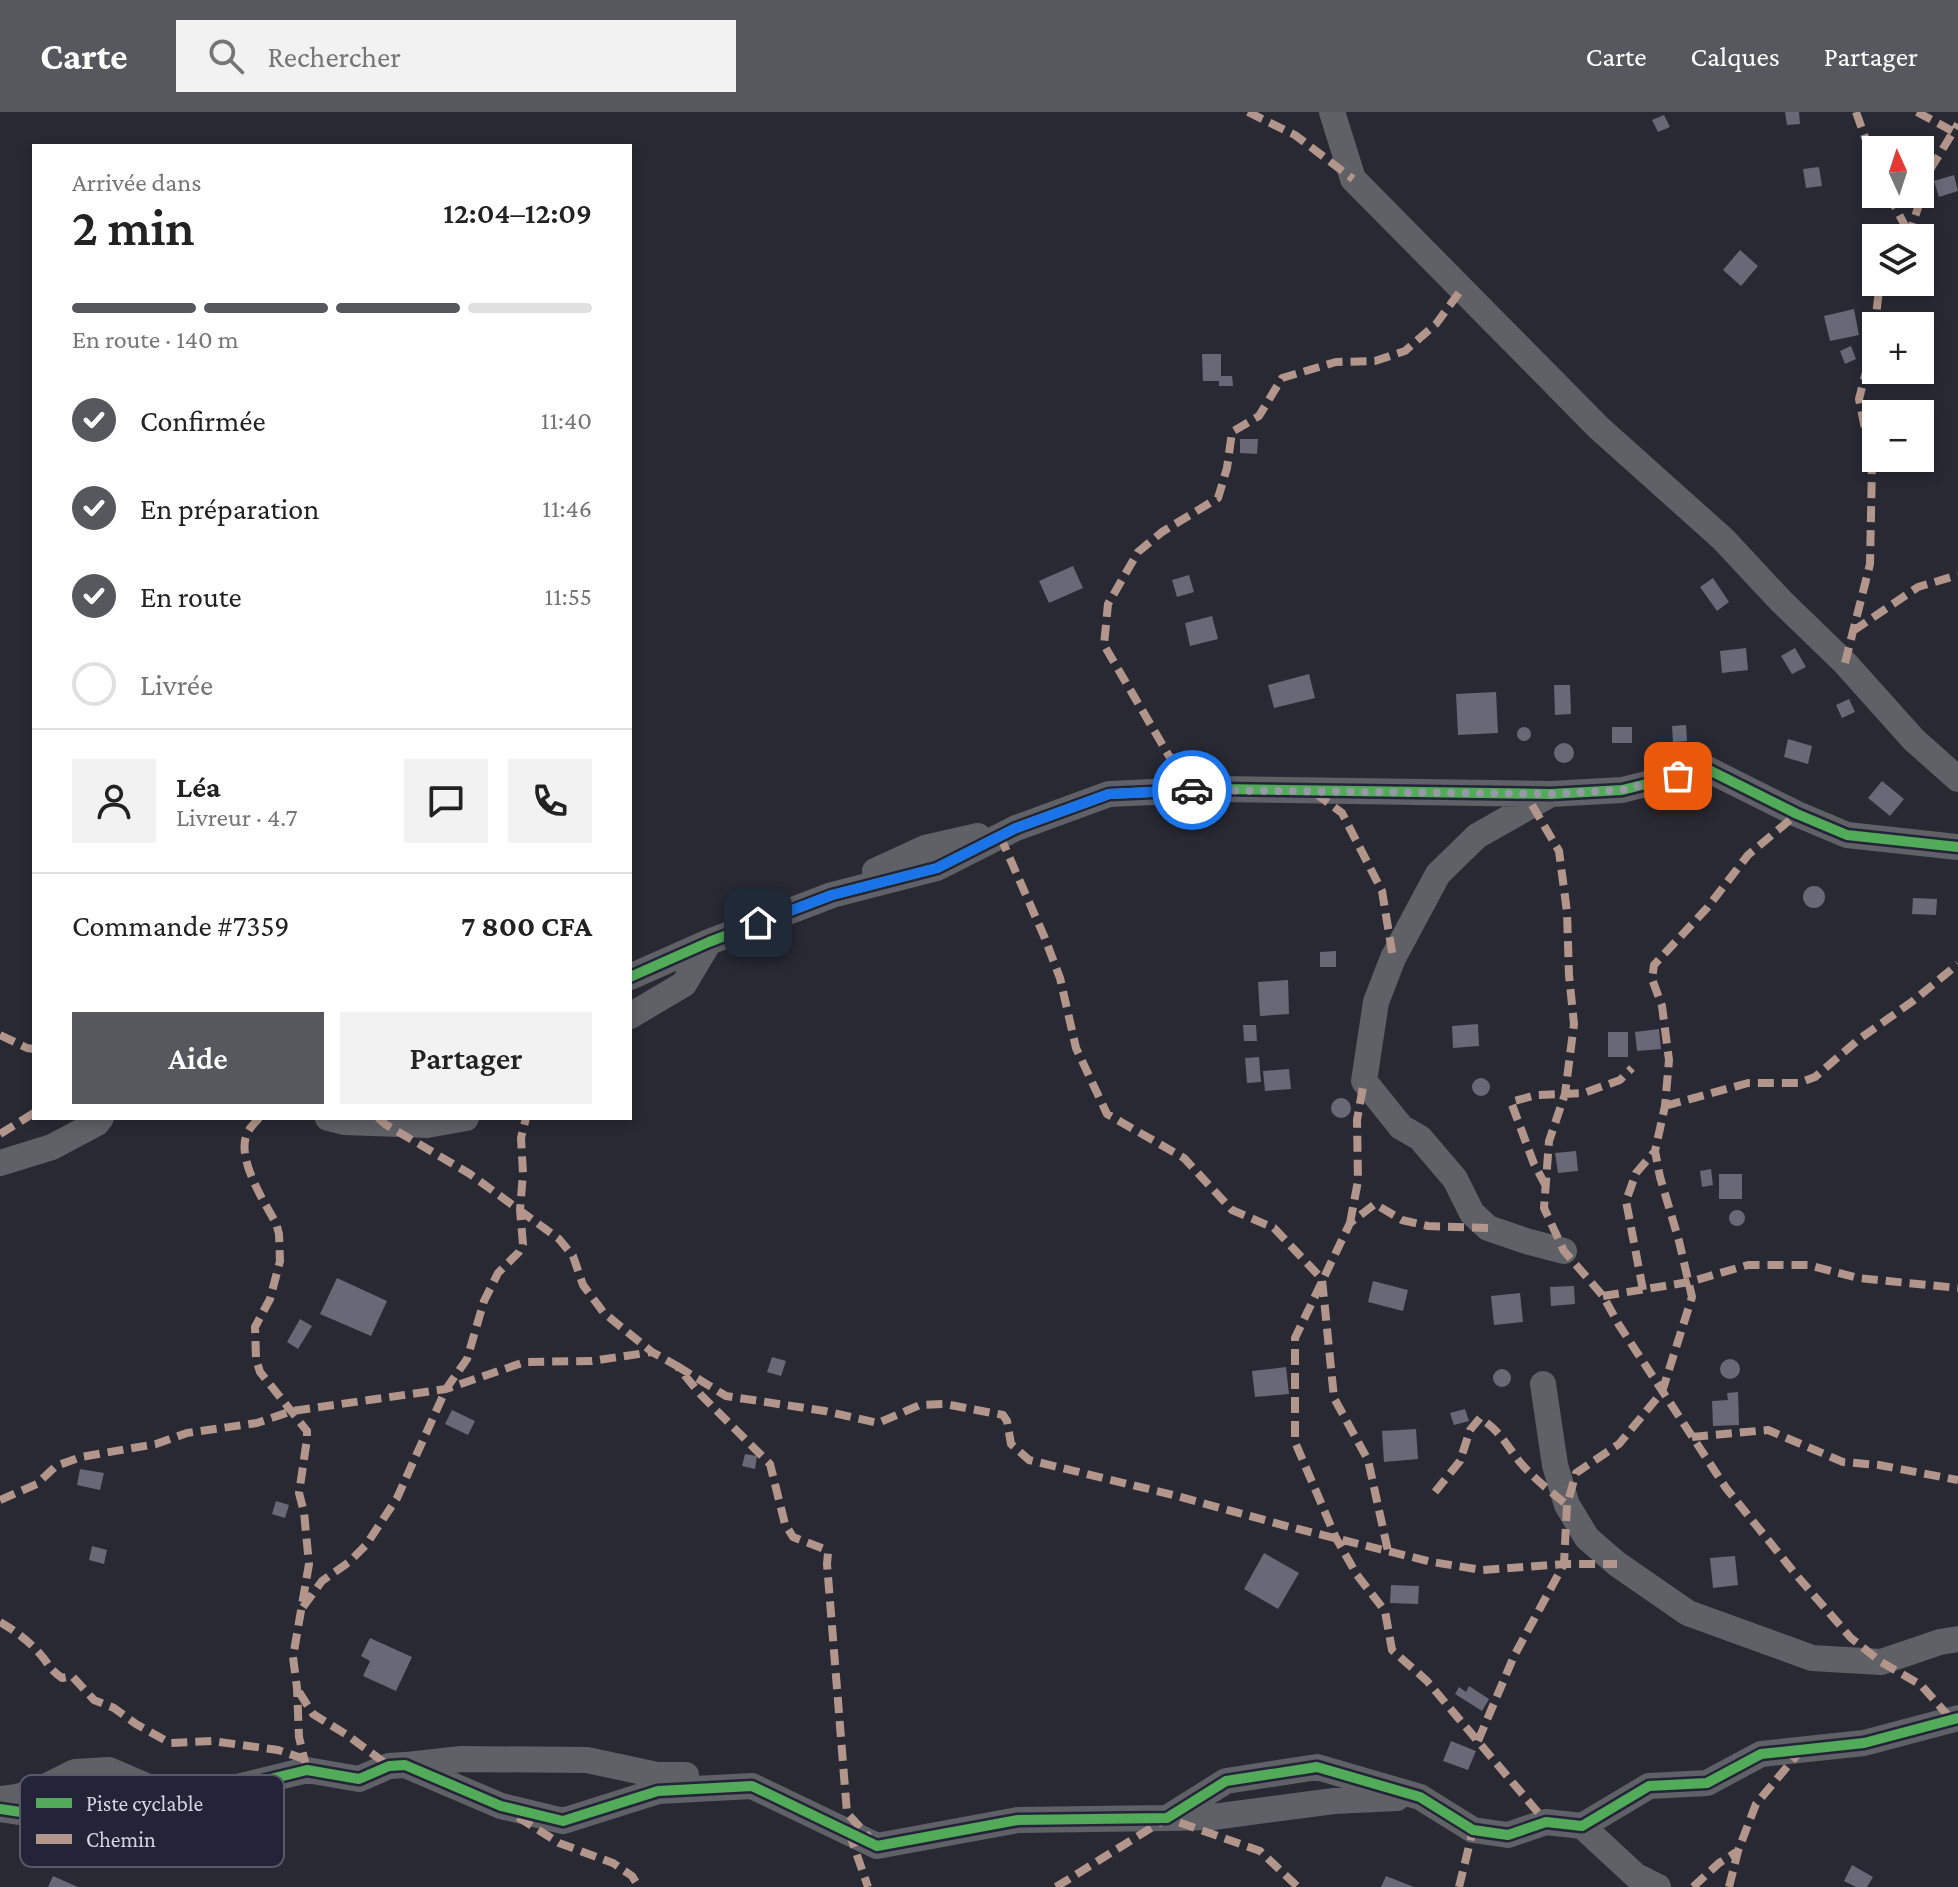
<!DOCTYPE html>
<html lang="fr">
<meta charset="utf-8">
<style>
:root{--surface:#fff;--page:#f2f2f2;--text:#222;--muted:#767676;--line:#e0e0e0;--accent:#57585d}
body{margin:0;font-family:"Crimson Pro",serif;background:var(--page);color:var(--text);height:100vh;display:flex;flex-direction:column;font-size:30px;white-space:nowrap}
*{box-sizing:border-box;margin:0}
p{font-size:26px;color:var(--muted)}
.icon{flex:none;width:44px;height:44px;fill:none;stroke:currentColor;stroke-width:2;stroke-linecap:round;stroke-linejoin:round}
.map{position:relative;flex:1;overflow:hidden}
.side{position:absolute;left:32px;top:32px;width:600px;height:976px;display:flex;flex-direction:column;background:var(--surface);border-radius:0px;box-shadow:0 4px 12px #0003}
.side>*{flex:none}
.needle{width:52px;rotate:357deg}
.controls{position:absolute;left:1862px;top:24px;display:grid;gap:16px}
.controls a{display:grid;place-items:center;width:72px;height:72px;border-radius:0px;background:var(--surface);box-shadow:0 4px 12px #0003;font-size:40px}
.pin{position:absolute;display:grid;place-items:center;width:68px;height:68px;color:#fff;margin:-34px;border-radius:16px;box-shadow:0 4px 12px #0006}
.courier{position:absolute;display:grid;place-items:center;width:80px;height:80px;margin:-40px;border:6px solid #1a73e8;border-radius:50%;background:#fff;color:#222;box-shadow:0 2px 10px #0007}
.overview em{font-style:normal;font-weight:600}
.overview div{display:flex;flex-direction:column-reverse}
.overview{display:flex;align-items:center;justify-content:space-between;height:136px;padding:0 40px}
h1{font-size:52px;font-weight:600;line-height:60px}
.bar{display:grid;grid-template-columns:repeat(4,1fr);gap:12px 8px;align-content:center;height:96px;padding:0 40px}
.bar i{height:10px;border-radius:6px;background:var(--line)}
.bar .selected{background:var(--accent)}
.bar p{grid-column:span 4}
.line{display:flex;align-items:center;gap:20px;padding:0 40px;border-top:2px solid var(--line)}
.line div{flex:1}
.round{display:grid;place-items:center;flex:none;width:84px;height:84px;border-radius:0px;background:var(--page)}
ol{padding:0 40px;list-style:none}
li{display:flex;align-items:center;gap:24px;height:88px}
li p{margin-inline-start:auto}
li .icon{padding:8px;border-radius:50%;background:var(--accent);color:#fff;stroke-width:4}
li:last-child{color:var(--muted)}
li i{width:44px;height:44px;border:4px solid var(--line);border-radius:50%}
.action{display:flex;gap:16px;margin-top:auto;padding:16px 40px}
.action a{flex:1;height:92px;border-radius:0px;background:var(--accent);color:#fff;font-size:32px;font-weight:600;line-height:92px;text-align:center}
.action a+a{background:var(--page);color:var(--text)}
header{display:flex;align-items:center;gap:48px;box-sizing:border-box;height:112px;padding:0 40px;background:var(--accent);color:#fff}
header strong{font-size:38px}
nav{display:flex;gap:44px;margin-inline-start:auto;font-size:28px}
.search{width:560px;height:72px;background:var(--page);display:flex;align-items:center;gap:20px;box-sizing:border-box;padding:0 28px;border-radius:0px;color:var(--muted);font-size:30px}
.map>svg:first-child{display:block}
</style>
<header>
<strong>Carte</strong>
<div class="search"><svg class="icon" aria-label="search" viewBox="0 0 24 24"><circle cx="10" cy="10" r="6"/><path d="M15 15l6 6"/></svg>Rechercher</div>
<nav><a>Carte</a><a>Calques</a><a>Partager</a></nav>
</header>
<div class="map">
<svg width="1958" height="1775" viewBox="0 0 1958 1775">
<rect width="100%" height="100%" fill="#292934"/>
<path fill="#686877" d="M1785,0H1799L1800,12L1787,13Z
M1664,3L1670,15L1658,20L1652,8Z
M1920,29V38H1891V30Z
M1819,55L1822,74L1806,76L1803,57Z
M1954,63L1958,79L1939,85L1934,69Z
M1740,138L1758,154L1741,174L1723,158Z
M1854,197L1859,223L1830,229L1824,204Z
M1851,234L1856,247L1845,252L1840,239Z
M1202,242H1221V264H1232L1233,274H1219V269H1203Z
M1240,327H1258L1257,342L1240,341Z
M1073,454L1083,476L1049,491L1039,469Z
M1189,463L1194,480L1177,485L1172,468Z
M1713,466L1729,490L1717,499L1700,475Z
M1212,504L1218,527L1190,534L1185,511Z
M1746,536L1748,558L1722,561L1720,539Z
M1795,536L1806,555L1792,562L1781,544Z
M1309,562L1315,586L1274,596L1268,573Z
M1554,573H1570L1571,602L1555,603Z
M1496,580L1498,621L1458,623L1456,582Z
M1849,587L1855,600L1842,606L1836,593Z
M1686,613L1687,629L1673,630L1672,614Z
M1517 622a7 7 0 1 1 14 0a7 7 0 1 1-14 0Z
M1612,615H1632V631H1612Z
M1788,627L1812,634L1808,652L1784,645Z
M1554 641a10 10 0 1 1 20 0a10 10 0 1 1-20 0Z
M1882,669L1904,687L1890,704L1868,686Z
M1803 785a11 11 0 1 1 22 0a11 11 0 1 1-22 0Z
M1913,786L1937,787L1936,803L1912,802Z
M1336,839V855H1320V840Z
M1288,868L1289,902L1260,904L1258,870Z
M1478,912L1479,934L1453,936L1452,914Z
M1243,913H1256L1257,929H1244Z
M1659,917L1661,937L1637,939L1635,920Z
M1608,920H1628V945H1608Z
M1259,945L1261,970L1247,971L1245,946Z
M1289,957L1291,977L1265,979L1263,959Z
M1472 975a9 9 0 1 1 18 0a9 9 0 1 1-18 0Z
M1331 996a10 10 0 1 1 20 0a10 10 0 1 1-20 0Z
M1576,1039L1578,1059L1558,1061L1555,1041Z
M1711,1057L1713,1073L1702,1075L1700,1059Z
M1719,1062H1742V1087H1719Z
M1729 1106a8 8 0 1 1 16 0a8 8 0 1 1-16 0Z
M337,1166L387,1189L371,1224L320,1202Z
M1373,1169L1408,1178L1403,1199L1368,1190Z
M1574,1174L1575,1192L1551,1194L1550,1175Z
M1520,1181L1523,1210L1494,1213L1491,1184Z
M300,1207L312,1214L298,1237L287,1230Z
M772,1245L786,1249L781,1264L767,1260Z
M1720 1257a10 10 0 1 1 20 0a10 10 0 1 1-20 0Z
M1286,1255L1289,1282L1255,1285L1252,1259Z
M1493 1266a9 9 0 1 1 18 0a9 9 0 1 1-18 0Z
M1738,1280L1739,1313L1713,1314L1712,1289L1728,1288L1727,1281Z
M1465,1297L1469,1309L1454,1313L1450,1301Z
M452,1298L475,1309L468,1323L445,1312Z
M1416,1317L1418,1347L1384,1350L1382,1319Z
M745,1342L757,1344L755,1357L742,1354Z
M80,1357L104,1361L100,1378L77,1373Z
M276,1389L289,1393L285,1406L272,1402Z
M92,1434L107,1438L104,1452L89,1448Z
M1264,1441L1299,1461L1278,1497L1244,1477Z
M1735,1444L1738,1473L1713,1476L1710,1446Z
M1391,1473L1419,1474L1418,1492L1390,1491Z
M370,1526L412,1545L396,1579L363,1564L370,1549L361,1544Z
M1469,1574L1489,1587L1482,1599L1455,1582L1459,1575L1466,1580Z
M1451,1629L1476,1639L1468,1658L1443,1649Z
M1852,1753L1873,1765L1867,1775H1856L1844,1769Z
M53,1764L78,1775H48Z
M1386,1764L1414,1775H1381Z"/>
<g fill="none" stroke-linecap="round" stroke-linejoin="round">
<path stroke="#606067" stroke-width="26" d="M1332,0L1353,67L1599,316L1723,427L1781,489L1845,551L1914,628L1958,667
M1551,682L1477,724L1438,762L1393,846L1376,890L1364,969L1401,1015L1420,1026L1455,1067L1472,1101L1488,1116L1526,1129L1564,1139
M875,759L925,736L978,724
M630,865L709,830L832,783L937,756L1016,716L1109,682L1218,677L1551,682L1622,678L1707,657L1797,702L1847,723L1958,735
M630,904L684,872L709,830
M328,1006L344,1010L427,1013L466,1006
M0,1051L52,1035L97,1011L101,1006
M1543,1272L1555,1353L1567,1393L1587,1426L1617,1452L1688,1501L1812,1546L1881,1550L1940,1530L1958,1527
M407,1653L461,1647L587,1648L657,1663H686
M0,1687L17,1685L37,1679L75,1660L109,1658L181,1689
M0,1697L54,1705L115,1708L209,1682L307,1658L359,1667L389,1654L405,1653L501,1694L563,1709L658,1679L752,1674L877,1734L1018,1708L1167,1706L1226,1669L1317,1655L1420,1685L1473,1718L1508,1723L1546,1710L1582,1714L1649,1674L1707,1671L1761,1642L1864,1631L1958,1606
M1169,1706L1213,1705L1334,1689L1397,1686
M1582,1714L1636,1764L1658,1775"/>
<path stroke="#b2968c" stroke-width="8" stroke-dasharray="16 8" stroke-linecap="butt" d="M1248,0L1295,23L1353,67
M1856,0L1876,56
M1917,0L1958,22
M1888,82L1910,123
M1908,126L1931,56L1958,12
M1853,519L1918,475L1958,463
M1845,551L1870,452L1872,351L1859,287L1872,237L1880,170
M1218,677L1169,644L1104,533L1108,492L1138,440L1162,420L1218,386L1227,356L1232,320L1259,304L1282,266L1336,250L1375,249L1405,239L1436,212L1461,178
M1315,681L1342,701L1382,779L1393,846
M1532,693L1559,739L1567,800L1569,863L1574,912L1565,982L1549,1029L1544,1096L1564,1139L1603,1184L1619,1213L1726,1376L1798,1465L1851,1526L1881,1550L1921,1573L1952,1608
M1000,724L1044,824L1060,866L1076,936L1107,1002L1184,1046L1232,1098L1274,1116L1322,1167L1334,1286L1368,1348L1388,1439
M0,923L27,936L34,937
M1665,994L1748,971H1799L1815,965L1858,928L1913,889L1958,852
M259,1006C255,1011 249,1016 247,1022C236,1046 264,1090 276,1111L279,1122L280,1149L270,1187L255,1215L256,1247L260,1260L307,1319V1327L299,1381L304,1400L309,1452L293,1545L297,1576L299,1625L307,1658
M378,1006L385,1012L470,1062L559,1127L573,1144L583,1173L604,1201L652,1240L677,1254L701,1283L770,1352L785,1412L793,1425L824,1437L828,1441L827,1452L847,1701L869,1725
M0,1022L34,1001
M1546,1074L1534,1052L1511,990L1536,983L1584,981L1620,968L1632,956
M1350,1111L1358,1069L1357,1008L1364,969
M1488,1116L1428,1114L1402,1108L1375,1092L1350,1111L1295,1226V1330L1336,1426L1357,1463L1385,1499L1392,1538L1427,1569L1546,1710
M1643,1178L1626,1089L1636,1061L1655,1039
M1603,1184L1689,1170L1748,1153H1808L1858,1166L1958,1176
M677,1254L726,1284L825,1299L878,1311L920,1293L945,1292L1003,1303L1007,1309L1011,1332L1029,1348L1173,1383L1290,1415L1432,1450L1482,1458L1564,1452H1617
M1692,1325L1768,1318L1843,1350L1879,1353L1958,1368
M1435,1380L1460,1349L1470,1318L1480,1306C1499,1318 1506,1332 1519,1349C1533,1366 1550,1379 1567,1393
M0,1388L37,1372L56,1354L81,1345L156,1332L187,1321L257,1311L292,1299L446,1277L525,1250L592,1249L652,1240
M303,1495L322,1469L349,1450L366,1433L397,1386L446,1277L467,1247L484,1189L498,1161L519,1140L523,1132L520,1098L523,1061L521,1026L526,1006
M0,1510C14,1518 30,1530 40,1542C50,1553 48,1556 62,1566L72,1564L94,1588L114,1596L136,1612L170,1631L212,1629L278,1638L304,1647
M299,1580L313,1602L347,1623L389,1654
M1478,1629L1514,1544L1564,1452L1567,1393L1576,1361L1619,1332L1662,1280L1692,1185L1679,1129L1660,1065L1655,1039L1665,994L1669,948L1662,894L1652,867L1654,853L1707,796L1748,743L1797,702
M518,1705L559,1731L613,1751L632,1764L639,1775
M849,1720L868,1775
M1056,1775L1167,1706L1260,1739L1298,1775
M1459,1775L1473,1718
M1693,1775L1719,1751L1738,1739
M1729,1775L1738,1739L1756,1692L1802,1637"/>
<defs>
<path id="cycleway" d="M630,865L709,830L832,783L937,756L1016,716L1109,682L1218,677L1551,682L1622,678L1707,657L1797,702L1847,723L1958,735
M0,1697L54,1705L115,1708L209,1682L307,1658L359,1667L389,1654L405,1653L501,1694L563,1709L658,1679L752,1674L877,1734L1018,1708L1167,1706L1226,1669L1317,1655L1420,1685L1473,1718L1508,1723L1546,1710L1582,1714L1649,1674L1707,1671L1761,1642L1864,1631L1958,1606"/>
</defs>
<use href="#cycleway" stroke="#242439" stroke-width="15"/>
<use href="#cycleway" stroke="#51ab58" stroke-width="10"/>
</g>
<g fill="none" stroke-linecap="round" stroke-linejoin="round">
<path stroke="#9899a6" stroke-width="8" stroke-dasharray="0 14.4" d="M1192,678L1551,682L1622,678L1678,664"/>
<path stroke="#1a73e8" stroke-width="10" d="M758,811L832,783L937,756L1016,716L1109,682L1192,678"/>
</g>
<rect x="20" y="1663" width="264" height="92" rx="12" fill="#242439" stroke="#59596c" stroke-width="2"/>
<rect x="36" y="1686" width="36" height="10" fill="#51ab58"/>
<rect x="36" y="1722" width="36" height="10" fill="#b2968c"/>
<g font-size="22" fill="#d4d5e3">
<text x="86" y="1699">Piste cyclable</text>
<text x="86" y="1735">Chemin</text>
</g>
</svg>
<div class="controls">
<a><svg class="needle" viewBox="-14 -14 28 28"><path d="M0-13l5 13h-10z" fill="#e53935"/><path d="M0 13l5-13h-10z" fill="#767676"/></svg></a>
<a><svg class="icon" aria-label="layers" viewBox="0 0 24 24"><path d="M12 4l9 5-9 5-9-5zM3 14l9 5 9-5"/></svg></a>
<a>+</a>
<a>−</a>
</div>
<div class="pin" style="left:1678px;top:664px;background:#ea580c"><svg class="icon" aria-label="bag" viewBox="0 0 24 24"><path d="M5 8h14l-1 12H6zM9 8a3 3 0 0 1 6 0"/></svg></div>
<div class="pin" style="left:758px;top:811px;background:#1f2937"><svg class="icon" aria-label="home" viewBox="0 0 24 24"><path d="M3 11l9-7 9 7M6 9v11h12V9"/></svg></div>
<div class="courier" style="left:1192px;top:678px"><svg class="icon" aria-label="car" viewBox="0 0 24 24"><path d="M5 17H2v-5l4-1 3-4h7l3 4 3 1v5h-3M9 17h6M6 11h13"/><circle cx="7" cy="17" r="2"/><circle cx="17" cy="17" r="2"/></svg></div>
<section class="side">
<div class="overview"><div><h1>2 min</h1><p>Arrivée dans</p></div><em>12:04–12:09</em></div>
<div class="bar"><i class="selected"></i><i class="selected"></i><i class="selected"></i><i></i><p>En route · 140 m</p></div>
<ol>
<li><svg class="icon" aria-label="check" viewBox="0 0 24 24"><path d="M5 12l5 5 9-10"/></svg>Confirmée<p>11:40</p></li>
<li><svg class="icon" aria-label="check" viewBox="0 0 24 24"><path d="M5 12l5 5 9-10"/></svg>En préparation<p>11:46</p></li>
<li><svg class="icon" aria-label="check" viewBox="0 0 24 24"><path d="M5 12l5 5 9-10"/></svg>En route<p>11:55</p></li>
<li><i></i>Livrée</li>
</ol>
<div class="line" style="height:144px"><a class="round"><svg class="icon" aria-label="person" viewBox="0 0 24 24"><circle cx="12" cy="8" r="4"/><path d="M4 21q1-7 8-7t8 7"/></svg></a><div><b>Léa</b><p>Livreur · 4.7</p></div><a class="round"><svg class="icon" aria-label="chat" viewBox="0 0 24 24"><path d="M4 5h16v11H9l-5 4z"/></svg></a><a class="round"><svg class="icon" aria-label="phone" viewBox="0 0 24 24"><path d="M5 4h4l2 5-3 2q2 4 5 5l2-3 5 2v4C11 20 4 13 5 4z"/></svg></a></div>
<div class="line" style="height:104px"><div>Commande #7359</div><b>7 800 CFA</b></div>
<div class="action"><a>Aide</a><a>Partager</a></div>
</section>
</div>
